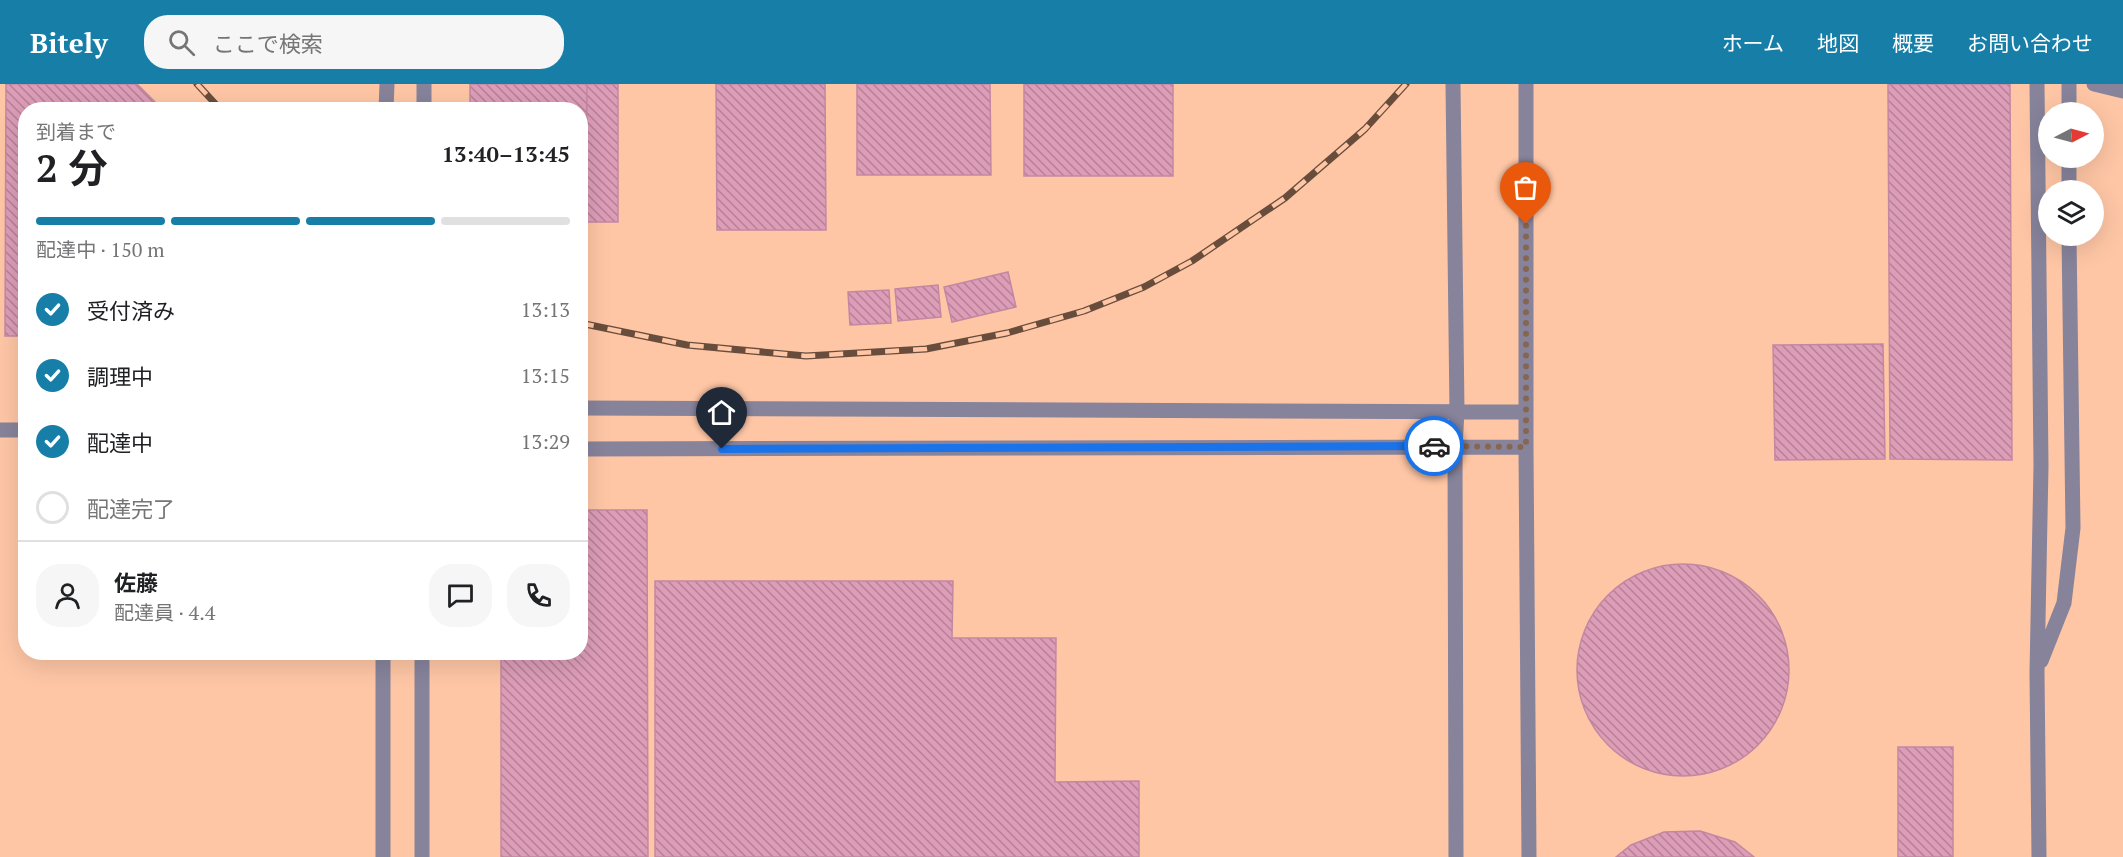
<!DOCTYPE html>
<html lang="ja">
<meta charset="utf-8">
<style>
:root{--surface:#fff;--page:#f6f6f6;--text:#202124;--muted:#757577;--line:#e0e0e0;--accent:#177ea8}
body{margin:0;font-family:"PT Serif","Noto Sans JP",serif;background:var(--page);color:var(--text);height:100vh;display:flex;flex-direction:column;font-size:22px;white-space:nowrap}
*{box-sizing:border-box;margin:0}
p{font-size:20px;color:var(--muted)}
.icon{flex:none;width:33px;height:33px;fill:none;stroke:currentColor;stroke-width:2;stroke-linecap:round;stroke-linejoin:round}
.map{position:relative;flex:1;overflow:hidden}
.drawer{position:absolute;left:18px;top:18px;width:570px;height:558px;display:flex;flex-direction:column;background:var(--surface);border-radius:24px;box-shadow:0 6px 24px #0002}
.drawer>*{flex:none}
.needle{width:39px;rotate:84deg}
.tools{position:absolute;left:2038px;top:18px;display:grid;gap:12px}
.tools a{display:grid;place-items:center;width:66px;height:66px;border-radius:50%;background:var(--surface);box-shadow:0 6px 24px #0002;font-size:30px}
.pin{position:absolute;display:grid;place-items:center;width:51px;height:51px;color:#fff;margin:-62px -26px;border-radius:50% 50% 50% 0;rotate:-45deg;box-shadow:0 0 6px #0007}
.pin .icon{rotate:45deg}
.courier{position:absolute;display:grid;place-items:center;width:60px;height:60px;margin:-30px;border:4px solid #1a73e8;border-radius:50%;background:#fff;color:#222;box-shadow:0 2px 8px #0007}
.summary em{font-style:normal;font-weight:700}
.summary div{display:flex;flex-direction:column-reverse}
.summary{display:flex;align-items:center;justify-content:space-between;height:102px;padding:0 18px}
h1{font-size:39px;font-weight:700;line-height:45px}
.bar{display:grid;grid-template-columns:repeat(4,1fr);gap:9px 6px;align-content:center;height:72px;padding:0 18px}
.bar i{height:8px;border-radius:4px;background:var(--line)}
.bar .active{background:var(--accent)}
.bar p{grid-column:span 4}
.line{display:flex;align-items:center;gap:15px;padding:0 18px;border-top:2px solid var(--line)}
.line div{flex:1}
.round{display:grid;place-items:center;flex:none;width:63px;height:63px;border-radius:24px;background:var(--page)}
ol{padding:0 18px;list-style:none}
li{display:flex;align-items:center;gap:18px;height:66px}
li p{margin-inline-start:auto}
li .icon{padding:6px;border-radius:50%;background:var(--accent);color:#fff;stroke-width:4}
li:last-child{color:var(--muted)}
li i{width:33px;height:33px;border:3px solid var(--line);border-radius:50%}
header{display:flex;align-items:center;gap:36px;box-sizing:border-box;height:84px;padding:0 30px;background:var(--accent);color:#fff}
header strong{font-size:28px}
nav{display:flex;gap:33px;margin-inline-start:auto;font-size:21px}
.search{width:420px;height:54px;background:var(--page);display:flex;align-items:center;gap:15px;box-sizing:border-box;padding:0 21px;border-radius:24px;color:var(--muted);font-size:22px}
.map>svg:first-child{display:block}
</style>
<header>
<strong>Bitely</strong>
<div class="search"><svg class="icon" aria-label="search" viewBox="0 0 24 24"><circle cx="10" cy="10" r="6"/><path d="M15 15l6 6"/></svg>ここで検索</div>
<nav><a>ホーム</a><a>地図</a><a>概要</a><a>お問い合わせ</a></nav>
</header>
<div class="map">
<svg width="2123" height="773" viewBox="0 0 2123 773">
<defs>
<pattern id="building-back-hatch" width="6" height="6" patternUnits="userSpaceOnUse" patternTransform="scale(1.5)"><rect width="6" height="6" fill="#dd9db8"/><path d="M-1 5l2 2M0 0l6 6M5-1l2 2" fill="none" stroke="#b58195"/></pattern>
</defs>
<rect width="100%" height="100%" fill="#fec6a5"/>
<path fill="url(#building-back-hatch)" stroke="#c388a1" stroke-width="1.5" d="M6,0H137L163,26H26V252H5Z
M470,0H587L586,154H580V26H470Z
M587,0H618V138H586Z
M716,0H825L826,146H717Z
M857,0H990L991,91H857Z
M1024,0H1173V92H1024Z
M1888,0H2010L2012,376L1890,375Z
M1008,188L1016,223L952,238L944,203Z
M938,201L941,233L898,237L895,205Z
M889,206L891,239L850,241L848,208Z
M1883,260L1885,375L1775,376L1773,261Z
M580,426H647L648,773H501V568H580Z
M1577 586a106 106 0 1 1 212 0a106 106 0 1 1-212 0Z
M655,497H953L952,554H1056L1055,698L1139,697V773H655Z
M1898,663H1953V773H1898Z
M1700,747L1735,758L1754,773H1616L1631,761L1664,748Z"/>
<g fill="none" stroke-linecap="round" stroke-linejoin="round">
<path stroke="#87839b" stroke-width="15" d="M1453,0L1457,328L1455,362L1456,773
M2037,0L2041,382L2037,589L2039,773
M2069,0V28
M2094,0L2123,7
M386,26L387,0
M424,26V0
M2069,74V106
M580,324L1526,328
M0,346H26
M1526,363L1529,773
M580,365L1526,363V0
M2041,577L2064,519L2073,444L2069,152
M383,773V568
M422,773V568"/>
<defs>
<path id="rail" d="M197,0L221,26
M580,239L687,261L806,272L926,265L1007,249L1084,227L1144,203L1192,177L1285,114L1365,45L1406,0"/>
</defs>
<use href="#rail" stroke="#694d3c" stroke-width="7"/>
<use href="#rail" stroke="#fec6a5" stroke-width="4.5" stroke-dasharray="14" stroke-linecap="butt"/>
</g>
<g fill="none" stroke-linecap="round" stroke-linejoin="round">
<path stroke="#876651" stroke-width="6" stroke-dasharray="0 10.8" d="M1434,362L1526,363V140"/>
<path stroke="#1a73e8" stroke-width="8" d="M722,365L1434,362"/>
</g>
</svg>
<div class="tools">
<a><svg class="needle" viewBox="-14 -14 28 28"><path d="M0-13l5 13h-10z" fill="#e53935"/><path d="M0 13l5-13h-10z" fill="#757577"/></svg></a>
<a><svg class="icon" aria-label="layers" viewBox="0 0 24 24"><path d="M12 4l9 5-9 5-9-5zM3 14l9 5 9-5"/></svg></a>
</div>
<div class="pin" style="left:1526px;top:140px;background:#ea580c"><svg class="icon" aria-label="bag" viewBox="0 0 24 24"><path d="M5 8h14l-1 12H6zM9 8a3 3 0 0 1 6 0"/></svg></div>
<div class="pin" style="left:722px;top:365px;background:#1f2937"><svg class="icon" aria-label="home" viewBox="0 0 24 24"><path d="M3 11l9-7 9 7M6 9v11h12V9"/></svg></div>
<div class="courier" style="left:1434px;top:362px"><svg class="icon" aria-label="car" viewBox="0 0 24 24"><path d="M5 17H2v-5l4-1 3-4h7l3 4 3 1v5h-3M9 17h6M6 11h13"/><circle cx="7" cy="17" r="2"/><circle cx="17" cy="17" r="2"/></svg></div>
<section class="drawer">
<div class="summary"><div><h1>2 分</h1><p>到着まで</p></div><em>13:40–13:45</em></div>
<div class="bar"><i class="active"></i><i class="active"></i><i class="active"></i><i></i><p>配達中 · 150 m</p></div>
<ol>
<li><svg class="icon" aria-label="check" viewBox="0 0 24 24"><path d="M5 12l5 5 9-10"/></svg>受付済み<p>13:13</p></li>
<li><svg class="icon" aria-label="check" viewBox="0 0 24 24"><path d="M5 12l5 5 9-10"/></svg>調理中<p>13:15</p></li>
<li><svg class="icon" aria-label="check" viewBox="0 0 24 24"><path d="M5 12l5 5 9-10"/></svg>配達中<p>13:29</p></li>
<li><i></i>配達完了</li>
</ol>
<div class="line" style="height:108px"><a class="round"><svg class="icon" aria-label="person" viewBox="0 0 24 24"><circle cx="12" cy="8" r="4"/><path d="M4 21q1-7 8-7t8 7"/></svg></a><div><b>佐藤</b><p>配達員 · 4.4</p></div><a class="round"><svg class="icon" aria-label="chat" viewBox="0 0 24 24"><path d="M4 5h16v11H9l-5 4z"/></svg></a><a class="round"><svg class="icon" aria-label="phone" viewBox="0 0 24 24"><path d="M5 4h4l2 5-3 2q2 4 5 5l2-3 5 2v4C11 20 4 13 5 4z"/></svg></a></div>
</section>
</div>
